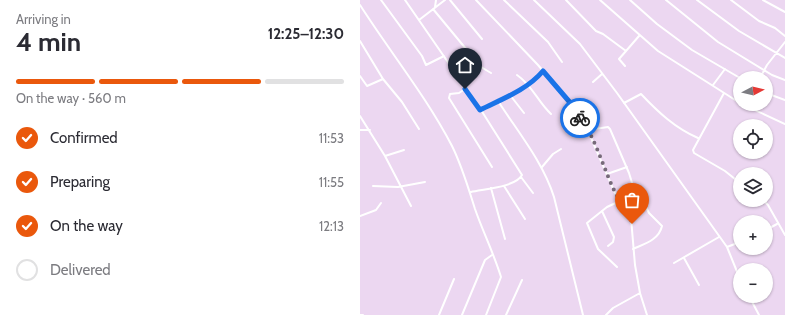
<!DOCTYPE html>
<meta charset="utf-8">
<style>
:root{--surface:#fff;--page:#f7f7f7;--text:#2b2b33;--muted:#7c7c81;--line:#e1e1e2;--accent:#ea580c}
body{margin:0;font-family:Cabin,sans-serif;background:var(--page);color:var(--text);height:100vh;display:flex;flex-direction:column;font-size:15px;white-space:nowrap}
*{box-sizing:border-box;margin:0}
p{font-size:13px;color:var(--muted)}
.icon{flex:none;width:22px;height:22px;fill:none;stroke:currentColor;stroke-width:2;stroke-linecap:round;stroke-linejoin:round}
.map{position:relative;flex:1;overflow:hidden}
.side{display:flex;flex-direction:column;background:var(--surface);width:360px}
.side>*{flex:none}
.needle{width:26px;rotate:83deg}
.buttons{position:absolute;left:373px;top:71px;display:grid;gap:8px}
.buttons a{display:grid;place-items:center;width:40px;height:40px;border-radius:50%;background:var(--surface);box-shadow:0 1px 3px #0004;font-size:20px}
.pin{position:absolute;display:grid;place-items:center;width:34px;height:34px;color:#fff;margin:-41px -17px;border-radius:50% 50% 50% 0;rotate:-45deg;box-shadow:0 0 4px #0007}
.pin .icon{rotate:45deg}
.courier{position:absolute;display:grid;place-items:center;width:40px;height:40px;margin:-20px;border:3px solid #1a73e8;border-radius:50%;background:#fff;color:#222;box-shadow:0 1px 5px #0007}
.head em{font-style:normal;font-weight:700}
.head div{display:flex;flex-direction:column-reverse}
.head{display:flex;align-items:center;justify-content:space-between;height:68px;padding:0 16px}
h1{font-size:26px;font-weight:700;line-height:30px}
.bar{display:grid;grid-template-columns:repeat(4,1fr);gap:6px 4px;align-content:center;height:48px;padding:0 16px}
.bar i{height:5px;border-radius:3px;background:var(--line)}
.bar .current{background:var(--accent)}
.bar p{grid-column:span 4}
ol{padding:0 16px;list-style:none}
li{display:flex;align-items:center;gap:12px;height:44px}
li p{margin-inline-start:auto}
li .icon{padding:4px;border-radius:50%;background:var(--accent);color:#fff;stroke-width:4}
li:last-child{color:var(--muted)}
li i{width:22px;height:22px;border:2px solid var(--line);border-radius:50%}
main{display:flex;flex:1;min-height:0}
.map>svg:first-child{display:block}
</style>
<main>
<section class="side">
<div class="head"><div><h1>4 min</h1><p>Arriving in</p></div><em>12:25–12:30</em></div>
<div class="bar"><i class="current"></i><i class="current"></i><i class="current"></i><i></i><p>On the way · 560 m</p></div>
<ol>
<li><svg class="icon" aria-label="check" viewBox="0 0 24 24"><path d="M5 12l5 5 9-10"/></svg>Confirmed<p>11:53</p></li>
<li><svg class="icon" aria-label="check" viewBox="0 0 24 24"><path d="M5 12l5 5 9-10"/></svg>Preparing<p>11:55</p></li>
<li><svg class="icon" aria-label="check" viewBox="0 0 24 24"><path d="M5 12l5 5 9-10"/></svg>On the way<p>12:13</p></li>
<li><i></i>Delivered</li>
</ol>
</section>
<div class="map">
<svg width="425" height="315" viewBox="0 0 425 315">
<rect width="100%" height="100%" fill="#ecd7f1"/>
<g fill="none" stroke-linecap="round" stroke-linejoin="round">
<path stroke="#fff" stroke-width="2" d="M21,0L62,56L66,65L84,56
M45,0L121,110L162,175C156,187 124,189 111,192
M90,0L122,39
M116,0L178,65L213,106L225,124L255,193L271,218L275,265L280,293L287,315
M144,0L188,42L202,62
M174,0L220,44L257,93L367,247L380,279
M206,0L236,31L243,34L266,51L279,36
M240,0L298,51L380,103
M270,0L297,24L332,50L380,78
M306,0L358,42L412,75L425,80
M337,0L379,31L425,58
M371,0L399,21L415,28L425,36
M403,0L425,12
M0,5C30,52 66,96 92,146C102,166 108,187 115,209C123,232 134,254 141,277L126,315
M75,7L76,0
M73,9L121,67L131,73
M59,20L85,0
M0,41L23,79L7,86L0,76
M265,66L259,59L266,51
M157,75C172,85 178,102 191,114
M400,78L407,65L425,42
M23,79L42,102L59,129
M233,82L242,74
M353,85L365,69
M105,89L99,93L90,94L89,98L132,167
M364,93L333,150L334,153L365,171L380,183
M406,93L425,100
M150,95L164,113
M138,101C158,132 183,162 194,197L223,315
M264,103L281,94C298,112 315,128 338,138
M382,104L425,124
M121,110C142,99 167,90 183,71
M0,116L25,156L51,206
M0,130H10
M228,130L248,127L250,129L269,173L277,199L285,205L289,213L302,226C299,240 284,244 273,249
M25,156L44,150
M182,167L193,154L201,149
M247,174L267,167
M161,177L173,193
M13,186L38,187L65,182
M144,186L165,219
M131,188L145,239
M403,200L408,205L425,235
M242,211L254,237L253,242L248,246
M0,216L16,210L21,203
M406,230L417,224
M367,247L380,242
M324,258L339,285
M314,263L359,237
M257,267L238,249L227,223L247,207L260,201
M389,296L399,315
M0,315H3
M79,315L94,279
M102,315L125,260L132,255
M146,315L162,280
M246,315L253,308L280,293"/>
</g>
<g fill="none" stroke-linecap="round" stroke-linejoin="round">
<path stroke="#766a79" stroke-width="4" stroke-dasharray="0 7.2" d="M220,118C236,138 244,171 256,194C262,205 270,212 272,224"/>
<path stroke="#1a73e8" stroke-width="5" d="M105,89L120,110C142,99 167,90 183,71L213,106L220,118"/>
</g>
</svg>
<div class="buttons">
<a><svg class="needle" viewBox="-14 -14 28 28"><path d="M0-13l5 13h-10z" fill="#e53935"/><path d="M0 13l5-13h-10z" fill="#7c7c81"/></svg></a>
<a><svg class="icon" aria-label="locate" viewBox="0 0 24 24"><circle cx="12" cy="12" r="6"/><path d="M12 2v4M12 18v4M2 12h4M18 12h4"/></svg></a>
<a><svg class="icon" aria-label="layers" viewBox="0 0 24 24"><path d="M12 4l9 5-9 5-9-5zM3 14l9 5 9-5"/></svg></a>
<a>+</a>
<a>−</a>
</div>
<div class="pin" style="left:272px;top:224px;background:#ea580c"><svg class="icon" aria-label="bag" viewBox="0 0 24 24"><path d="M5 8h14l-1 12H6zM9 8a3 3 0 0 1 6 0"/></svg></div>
<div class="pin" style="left:105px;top:89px;background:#1f2937"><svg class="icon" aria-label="home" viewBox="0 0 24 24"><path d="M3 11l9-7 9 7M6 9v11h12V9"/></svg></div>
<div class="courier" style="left:220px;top:118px"><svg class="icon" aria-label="bike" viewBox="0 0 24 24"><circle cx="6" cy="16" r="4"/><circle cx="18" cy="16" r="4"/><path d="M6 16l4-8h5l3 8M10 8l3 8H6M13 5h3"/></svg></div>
</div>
</main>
